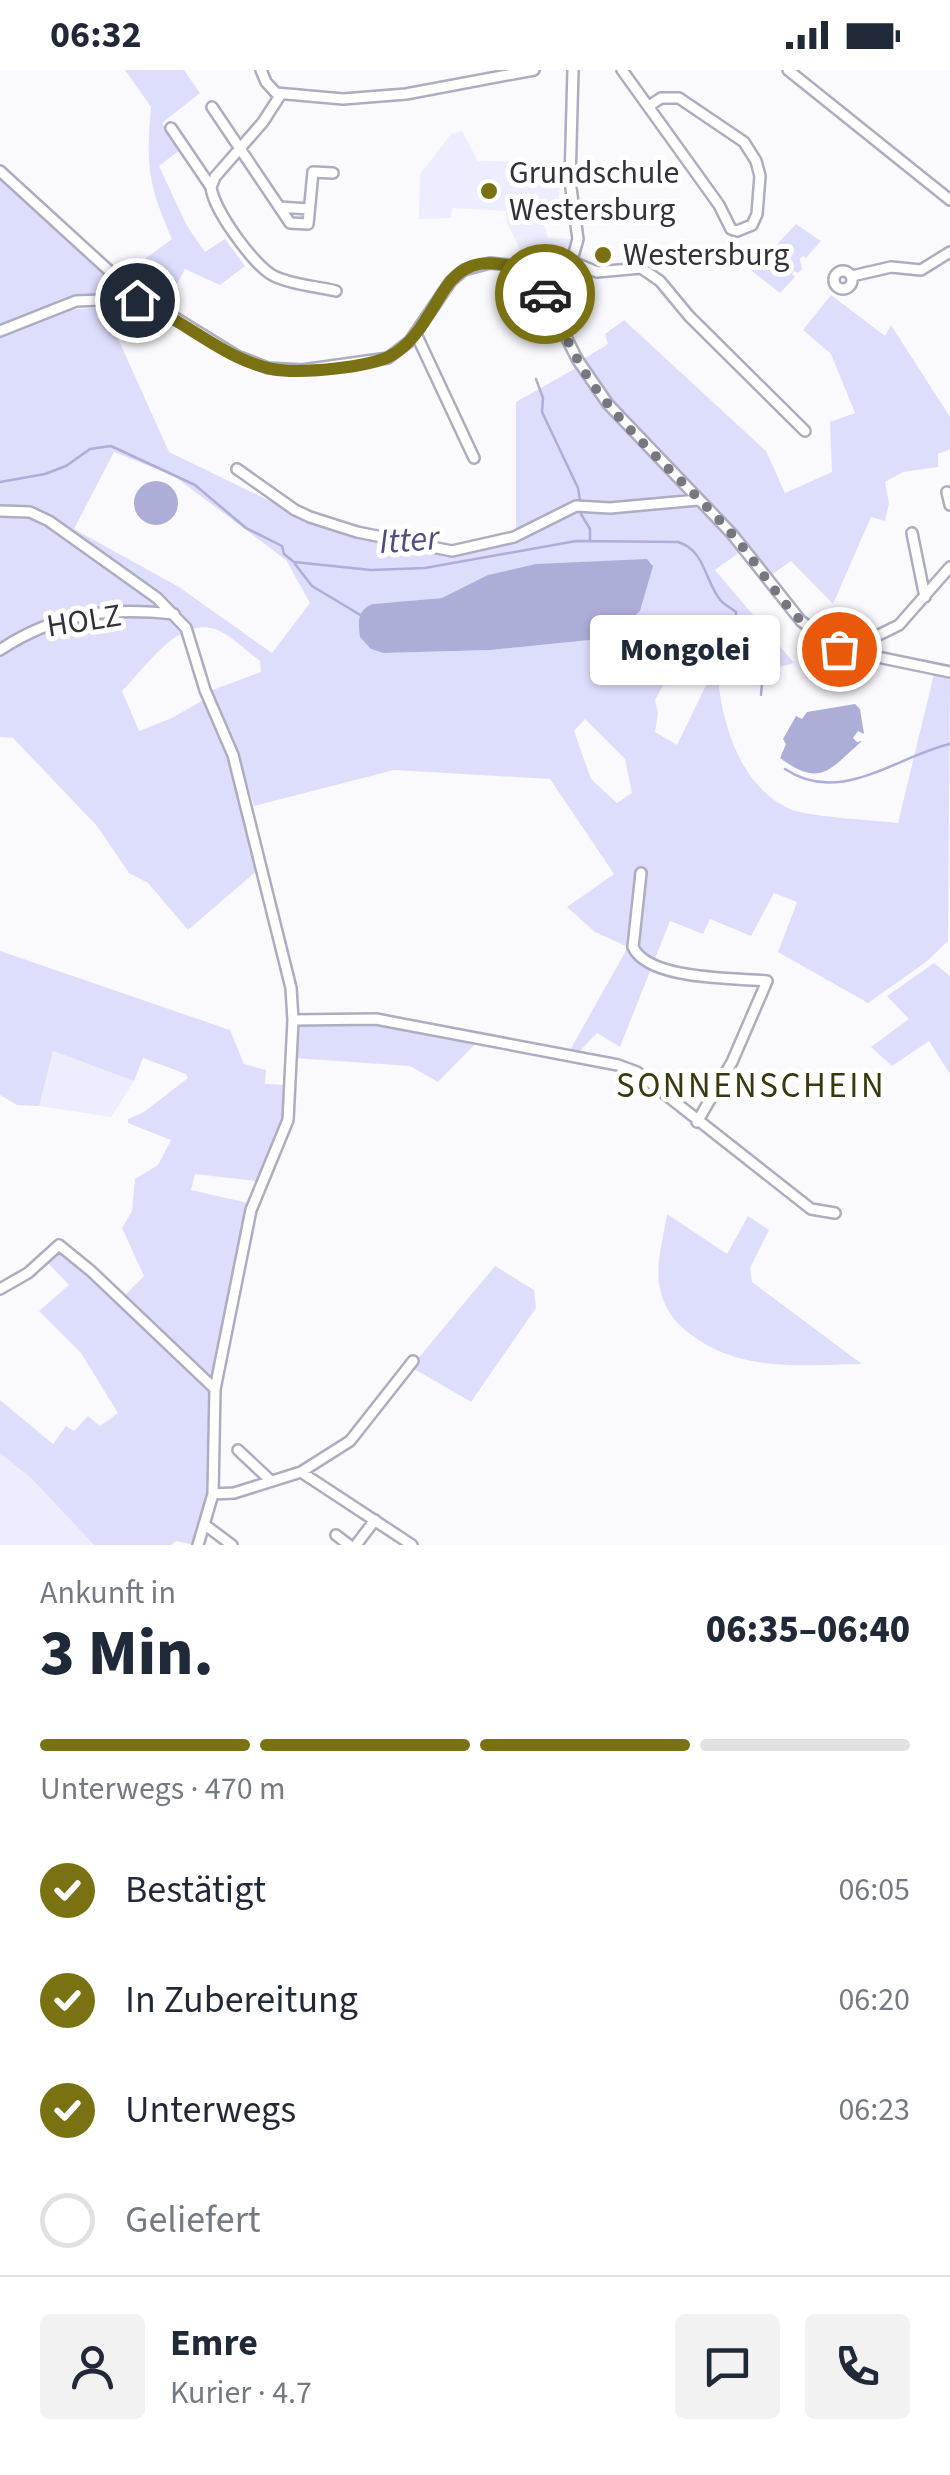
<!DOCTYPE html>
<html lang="de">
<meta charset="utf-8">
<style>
:root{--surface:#fff;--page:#f2f2f3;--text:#1f2937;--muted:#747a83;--line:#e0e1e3;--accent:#7a7112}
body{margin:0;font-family:"Source Sans 3",sans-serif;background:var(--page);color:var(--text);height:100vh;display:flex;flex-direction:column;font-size:38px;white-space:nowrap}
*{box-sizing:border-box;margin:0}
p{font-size:32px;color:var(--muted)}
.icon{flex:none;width:55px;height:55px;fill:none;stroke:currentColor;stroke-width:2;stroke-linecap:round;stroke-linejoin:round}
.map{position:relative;height:1475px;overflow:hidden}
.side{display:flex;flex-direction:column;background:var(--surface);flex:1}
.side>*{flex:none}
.pin{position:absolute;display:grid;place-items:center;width:85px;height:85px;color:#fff;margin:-42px;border:5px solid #fff;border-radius:50%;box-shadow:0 2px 10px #0007}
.courier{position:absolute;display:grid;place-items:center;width:100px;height:100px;margin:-50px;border:8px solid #7a7112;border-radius:50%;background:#fff;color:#222;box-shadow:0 2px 12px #0007}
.bubble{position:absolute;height:70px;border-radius:10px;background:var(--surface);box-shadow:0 2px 8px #0004;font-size:32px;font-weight:800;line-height:70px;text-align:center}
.summary em{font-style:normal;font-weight:800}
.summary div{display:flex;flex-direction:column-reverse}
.summary{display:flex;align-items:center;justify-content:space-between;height:170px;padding:0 40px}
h1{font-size:65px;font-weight:800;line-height:75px}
.bar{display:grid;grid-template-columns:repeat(4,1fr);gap:15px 10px;align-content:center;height:120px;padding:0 40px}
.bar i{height:12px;border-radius:8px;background:var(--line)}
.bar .selected{background:var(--accent)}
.bar p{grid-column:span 4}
.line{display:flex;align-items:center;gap:25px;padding:0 40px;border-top:2px solid var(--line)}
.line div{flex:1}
.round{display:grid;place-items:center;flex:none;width:105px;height:105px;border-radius:10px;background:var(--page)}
ol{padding:0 40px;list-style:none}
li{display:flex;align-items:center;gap:30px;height:110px}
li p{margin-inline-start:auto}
li .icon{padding:10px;border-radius:50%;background:var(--accent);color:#fff;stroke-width:4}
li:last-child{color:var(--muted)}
li i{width:55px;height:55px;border:5px solid var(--line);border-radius:50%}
.status{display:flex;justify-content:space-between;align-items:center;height:70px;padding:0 50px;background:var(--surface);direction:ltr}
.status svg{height:28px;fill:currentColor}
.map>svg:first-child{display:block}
</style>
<div class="status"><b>06:32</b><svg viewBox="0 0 49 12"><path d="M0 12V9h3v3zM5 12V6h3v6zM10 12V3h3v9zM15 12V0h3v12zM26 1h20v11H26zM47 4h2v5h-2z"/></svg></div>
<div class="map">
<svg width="950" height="1475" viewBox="0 0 950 1475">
<rect width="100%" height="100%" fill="#fafafe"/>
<path fill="#ecedfe" d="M462,61L478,91L560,92L559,140L540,141L548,168L571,169L563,185L549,192H526L507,152L506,141L452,138L451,148L419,149L420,104L451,64Z
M53,981L134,1011L111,1047L39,1036Z
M0,1383L31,1408L94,1475H0Z"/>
<path fill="#dddefc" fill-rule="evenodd" d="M125,0H184L200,23L162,53L180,80L159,96L187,156L205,182L225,169L245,196L220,215L185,199L174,220L148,205L140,219L123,205L172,169C148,114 146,97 151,37Z
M0,106L112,209L118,215L116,222C74,221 37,240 0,255Z
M796,154L821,171L806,188L803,186L800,189L802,199L798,203L794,201L792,204L795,207L780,223L752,201Z
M831,225L885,266L891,255L950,347V379L938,384V397L903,402L885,412L889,433L885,451L871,447L833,534L791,491L771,505L605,324L582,290L608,274L605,264L624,250L766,381L785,423L832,402L830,352L855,343L831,284L803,260Z
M131,235L116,264L169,382L299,445L391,473L429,482L453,484L516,471V332L576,298L618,353L740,482L715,500L794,593L763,602L718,609C723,657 741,717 790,739C809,747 873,750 898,753L934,604L950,607L948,871L926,892L868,933L778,882L797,832L774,823L751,866L710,849L703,864L670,851L620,977L597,963L577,984L569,982L628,877L595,862L567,837L614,804L550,709L394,700L254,736L234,670L210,621L261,602L260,591C246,581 230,564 215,559C178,547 146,597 122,621L139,661L172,648L205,629L232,697L259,799L188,860L148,813L129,803L97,756L13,668L0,667V447H11L13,438L0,437V268L67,240ZM114,382L174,406L286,490L310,533L272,583L179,517L74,459ZM652,492L640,541L623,557L600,569L491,580L383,583L371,579L373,534L442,528ZM676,592L709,609L677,675L655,662L658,643L655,630ZM585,649L625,689L632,723L617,733L591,709L574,661Z
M0,881L230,960L244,994L266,1000L265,1014L286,1015L282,1059L257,1111L195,1104L191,1120L248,1133L211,1310L124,1226L144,1206L122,1158L132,1141L135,1109L158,1095L171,1070L128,1053V1049L144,1042L188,1008L186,1004L143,988L134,1011L53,981L39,1036L17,1035L0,1025Z
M934,893L950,906V1004L929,971L892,996L871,977L909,949L887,926Z
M303,952H381L433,967L476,973L438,1012L410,996L294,988L295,956Z
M667,1144L727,1184L748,1146L769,1160L750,1198L752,1212L862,1294C802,1295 741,1303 690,1264C673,1251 662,1236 659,1213C656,1192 664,1165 667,1144Z
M57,1181L63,1182L154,1263L209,1321L207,1437L194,1475L176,1471L171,1475H94L31,1408L0,1383V1330L53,1374L66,1356L74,1361L88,1346L100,1356L118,1343L81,1283L39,1241L69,1215L47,1192Z
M495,1196L534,1220L536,1238L471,1332L411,1297Z"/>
<path fill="#adaed8" d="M134 433a22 22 0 1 1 44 0a22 22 0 1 1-44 0Z
M647,489L653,496L640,541L623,557L600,569L491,580L383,583L371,579L360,567C358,553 357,539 373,534L442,528L488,505L536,494Z
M855,634L860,639L864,664L858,661L853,668L857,672L862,671C829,700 821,718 780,688L786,674L783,669L796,646L802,649L807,642Z"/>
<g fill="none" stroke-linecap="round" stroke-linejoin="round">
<path stroke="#adaed8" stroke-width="2.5" d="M536,309L543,328L542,342L578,418L580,430
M0,412L45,404L66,396L90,379L111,376L195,415L246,458L282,476L284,484L294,492L371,500L425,498L576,471L678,472C706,480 705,514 722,532C727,536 732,539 736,542V565L746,581L753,582L761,593L763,602L761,625
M581,444L590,459V470
M295,494L312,516L362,546
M785,699C840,736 895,687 950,674"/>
<defs>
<path id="minor" d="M261,0L266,12L276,23L343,29L406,24L534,0
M622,0L719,135L731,159L737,161L752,155L757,144L760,106L756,91L744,72L679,28H661L649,36
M788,0L950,130
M212,37L290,153L308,154L313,102L333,103
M171,58L211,117L215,107L263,52L281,24
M0,101L116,207L137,230
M211,117C213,139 254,196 274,206C292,215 316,216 336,221
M279,137L309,139
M568,190L597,202L641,198L660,211L689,246L805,361
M533,200L577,289L608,334L732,464L801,551L839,579L950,602
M834 210a9 9 0 1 1 18 0a9 9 0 1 1-18 0Z
M852,206L891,197L921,200L950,182
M0,261L76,231L125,229L164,241L237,286L268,298L302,300L388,288L410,271L451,211L464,200L490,193L549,199L562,195L574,183L578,169L570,111L573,0
M416,264L474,388
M237,399L295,440L310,447L357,462L452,481L514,467L576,436L610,438L698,430
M947,422L950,435
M0,441L30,442L49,451L157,528L186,558L205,620L233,685L291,918L293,950L288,1050L251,1140L215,1319L213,1424L198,1475
M912,463L925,527
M0,580C55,543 109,537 174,544
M848,580L899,555L950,497
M641,803L633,877C648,910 733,908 767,911L732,992L697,1052
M293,950L376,949L618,995L637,1002L811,1139L835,1143
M0,1219L28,1203L59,1175L91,1201L215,1319
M238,1380L270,1410
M301,1402L350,1371L413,1291
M213,1424L234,1423L301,1402L412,1475
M205,1455L232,1475
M336,1465L349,1475
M356,1475L375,1450"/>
</defs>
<use href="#minor" stroke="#acadc1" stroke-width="14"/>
<use href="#minor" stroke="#fff" stroke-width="9"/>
</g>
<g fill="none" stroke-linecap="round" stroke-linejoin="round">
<path stroke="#77787f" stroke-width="10" stroke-dasharray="0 18" d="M545,224C560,254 573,285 591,312C631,368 686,412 731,463C767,504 789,553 839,579"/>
<path stroke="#7a7112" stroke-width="12" d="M137,230C183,249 223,289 272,299C298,304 370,298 392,285C408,276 419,261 428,246C441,227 449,204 472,196C491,189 513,197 532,200L545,224"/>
</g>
<g fill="#7a7112" stroke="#fff" stroke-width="4">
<circle cx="489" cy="121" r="10"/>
<circle cx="603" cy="185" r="10"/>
</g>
<g text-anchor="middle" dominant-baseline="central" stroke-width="10" stroke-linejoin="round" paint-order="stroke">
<g font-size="32" fill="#31323a" stroke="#fff" text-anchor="start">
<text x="509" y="103">Grundschule<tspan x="509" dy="37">Westersburg</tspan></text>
<text x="623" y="185">Westersburg</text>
</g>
<g font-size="32" fill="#31323a" stroke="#fff">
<text transform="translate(84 551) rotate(-9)">HOLZ</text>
</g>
<g font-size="35" font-style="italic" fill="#4e4c83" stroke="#fff">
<text transform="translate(409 470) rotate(-4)">Itter</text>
</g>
<g font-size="35" letter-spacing="2.5" fill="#3c380e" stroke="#fff">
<text x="751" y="1016">SONNENSCHEIN</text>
</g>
</g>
</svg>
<div class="pin" style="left:839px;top:579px;background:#ea580c"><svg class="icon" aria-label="bag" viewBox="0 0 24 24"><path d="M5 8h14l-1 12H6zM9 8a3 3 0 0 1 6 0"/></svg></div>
<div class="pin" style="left:137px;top:230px;background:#1f2937"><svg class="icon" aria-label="home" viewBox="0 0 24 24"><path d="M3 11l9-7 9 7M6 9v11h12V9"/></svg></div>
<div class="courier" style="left:545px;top:224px"><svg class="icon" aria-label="car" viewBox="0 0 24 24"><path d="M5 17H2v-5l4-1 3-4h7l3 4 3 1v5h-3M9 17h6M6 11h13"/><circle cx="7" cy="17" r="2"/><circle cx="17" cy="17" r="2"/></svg></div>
<div class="bubble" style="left:590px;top:545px;width:190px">Mongolei</div>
</div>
<section class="side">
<div class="summary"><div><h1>3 Min.</h1><p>Ankunft in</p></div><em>06:35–06:40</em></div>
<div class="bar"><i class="selected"></i><i class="selected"></i><i class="selected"></i><i></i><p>Unterwegs · 470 m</p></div>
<ol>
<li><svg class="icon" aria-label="check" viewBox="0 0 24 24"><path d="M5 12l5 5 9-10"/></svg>Bestätigt<p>06:05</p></li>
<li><svg class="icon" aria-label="check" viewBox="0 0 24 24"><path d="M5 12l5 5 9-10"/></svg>In Zubereitung<p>06:20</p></li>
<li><svg class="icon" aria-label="check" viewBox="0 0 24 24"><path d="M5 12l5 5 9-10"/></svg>Unterwegs<p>06:23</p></li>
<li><i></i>Geliefert</li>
</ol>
<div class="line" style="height:180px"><a class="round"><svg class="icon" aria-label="person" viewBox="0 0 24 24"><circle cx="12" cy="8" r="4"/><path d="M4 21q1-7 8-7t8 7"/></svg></a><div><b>Emre</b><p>Kurier · 4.7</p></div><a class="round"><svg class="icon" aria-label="chat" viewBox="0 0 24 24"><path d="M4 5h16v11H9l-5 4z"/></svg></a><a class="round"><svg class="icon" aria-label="phone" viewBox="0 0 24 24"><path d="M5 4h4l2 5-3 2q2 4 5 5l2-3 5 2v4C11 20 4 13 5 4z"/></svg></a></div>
</section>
